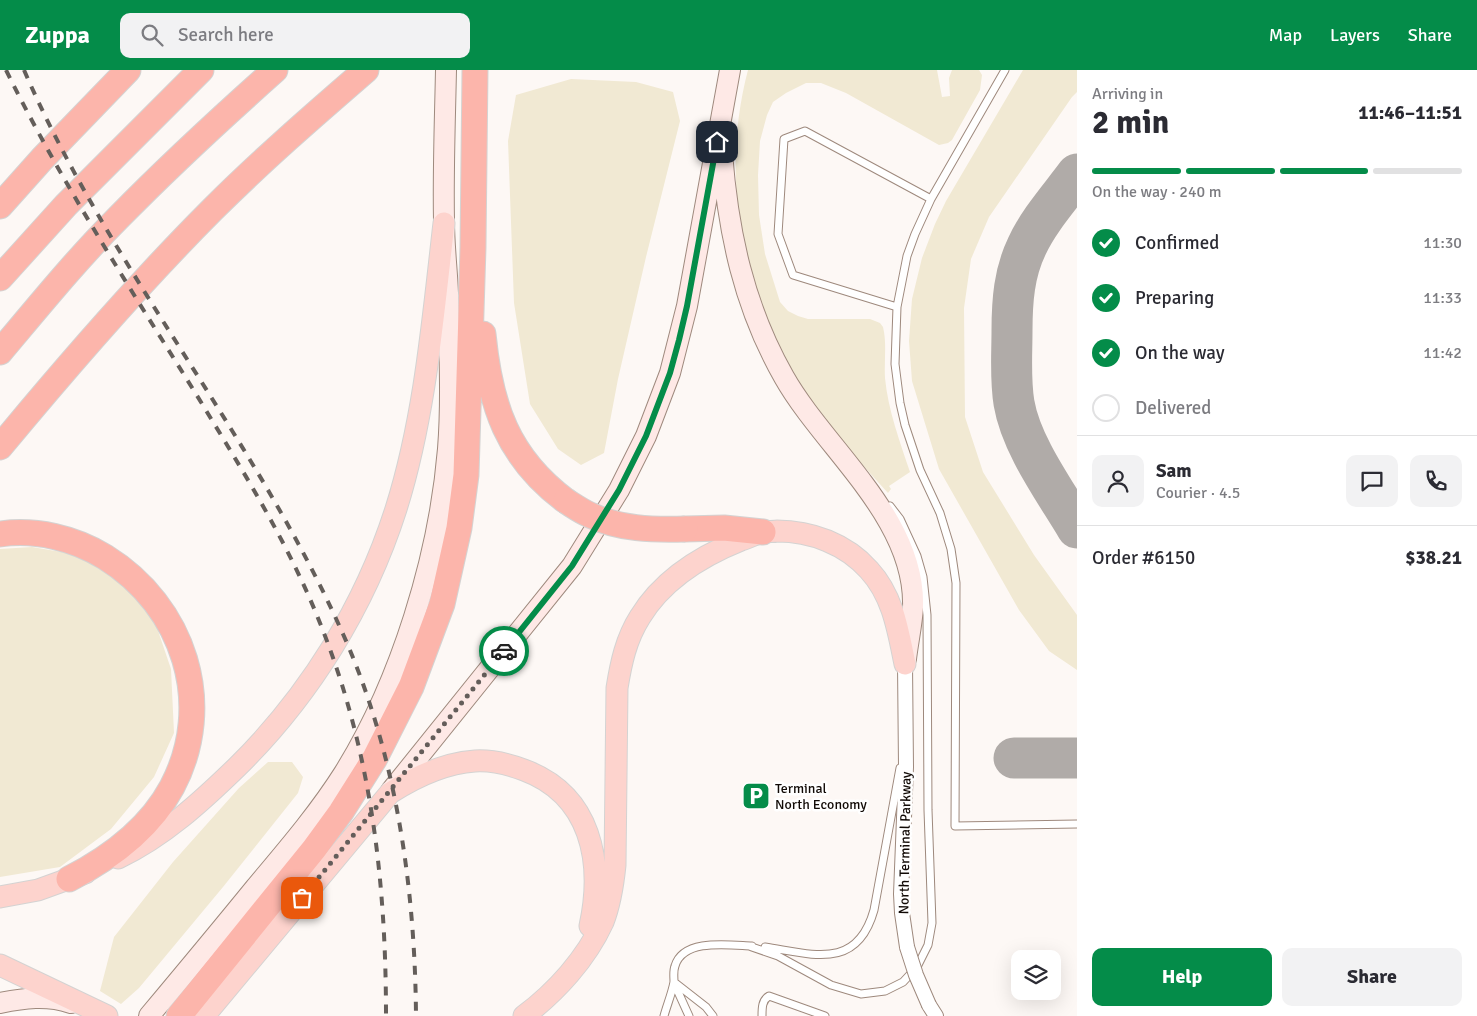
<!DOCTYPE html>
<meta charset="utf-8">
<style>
:root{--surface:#fff;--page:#f2f2f3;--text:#2b2b33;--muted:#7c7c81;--line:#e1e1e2;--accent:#048c49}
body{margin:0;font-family:Signika,sans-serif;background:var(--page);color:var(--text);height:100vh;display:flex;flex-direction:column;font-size:19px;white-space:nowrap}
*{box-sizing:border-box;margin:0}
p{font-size:16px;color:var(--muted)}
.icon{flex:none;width:28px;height:28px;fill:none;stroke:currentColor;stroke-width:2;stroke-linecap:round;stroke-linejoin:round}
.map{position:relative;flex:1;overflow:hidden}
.panel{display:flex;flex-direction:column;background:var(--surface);width:400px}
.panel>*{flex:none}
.buttons{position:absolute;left:1011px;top:880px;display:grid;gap:10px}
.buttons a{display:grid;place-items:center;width:50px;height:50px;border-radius:10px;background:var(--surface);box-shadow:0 5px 20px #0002;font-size:25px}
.pin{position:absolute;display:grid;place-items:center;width:42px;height:42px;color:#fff;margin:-21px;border-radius:10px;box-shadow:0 2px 8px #0006}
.courier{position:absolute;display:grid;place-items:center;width:50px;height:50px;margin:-25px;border:4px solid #048c49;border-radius:50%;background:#fff;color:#222;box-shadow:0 1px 6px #0007}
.summary em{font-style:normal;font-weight:800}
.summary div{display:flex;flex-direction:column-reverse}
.summary{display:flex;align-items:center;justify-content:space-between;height:85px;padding:0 15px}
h1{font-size:32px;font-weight:800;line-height:38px}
.bar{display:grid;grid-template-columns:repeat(4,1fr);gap:8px 5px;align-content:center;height:60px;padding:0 15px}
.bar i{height:6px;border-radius:4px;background:var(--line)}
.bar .selected{background:var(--accent)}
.bar p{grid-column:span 4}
.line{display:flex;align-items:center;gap:12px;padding:0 15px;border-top:1px solid var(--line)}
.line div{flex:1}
.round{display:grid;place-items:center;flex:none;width:52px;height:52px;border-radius:10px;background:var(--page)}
ol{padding:0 15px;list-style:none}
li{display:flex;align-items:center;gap:15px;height:55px}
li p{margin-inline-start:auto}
li .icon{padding:5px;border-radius:50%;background:var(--accent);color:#fff;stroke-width:4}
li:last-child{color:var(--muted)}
li i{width:28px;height:28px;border:2px solid var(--line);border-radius:50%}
.primary-button{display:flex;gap:10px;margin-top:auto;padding:10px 15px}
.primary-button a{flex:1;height:58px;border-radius:10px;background:var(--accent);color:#fff;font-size:20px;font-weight:800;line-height:58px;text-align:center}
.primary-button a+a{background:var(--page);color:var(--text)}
header{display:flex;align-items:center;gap:30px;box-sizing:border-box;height:70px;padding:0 25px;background:var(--accent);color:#fff}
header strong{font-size:24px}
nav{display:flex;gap:28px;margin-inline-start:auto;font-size:18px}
.search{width:350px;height:45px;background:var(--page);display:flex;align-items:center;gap:12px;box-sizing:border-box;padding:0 18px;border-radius:10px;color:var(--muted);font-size:19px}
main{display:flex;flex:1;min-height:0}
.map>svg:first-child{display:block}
</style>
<header>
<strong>Zuppa</strong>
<div class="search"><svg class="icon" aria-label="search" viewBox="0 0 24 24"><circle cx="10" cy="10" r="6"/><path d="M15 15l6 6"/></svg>Search here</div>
<nav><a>Map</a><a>Layers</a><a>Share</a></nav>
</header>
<main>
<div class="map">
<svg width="1077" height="946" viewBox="0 0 1077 946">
<rect width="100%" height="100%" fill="#fdf8f5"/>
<path fill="#f1e9d3" d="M748,0H937L942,27L950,26L949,8L952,0H979L982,5L980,20L952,70L948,73L939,75L846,23L821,13H806L786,23L773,32L767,45L760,71L758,105L759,145L765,184L780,232L788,241L798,246L808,249H870L880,253L883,257C887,273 884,291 885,308C888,340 900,372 910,402L889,416L891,419L888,423C862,394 834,366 812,334C744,239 718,113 748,0Z
M1023,0H1077V22L1072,27L989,147L971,189L964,238L965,347L983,402L1034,485L1077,545V600L1049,581L1019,540L939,399L912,311L909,271L912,229L922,188L935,154L946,131Z
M571,9L636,12L673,22L680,51L646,187L618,309L604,383L581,395L558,379L530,334L514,233L508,71L516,25Z
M32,477L85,486L118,506L152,543L171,599L174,663L154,707L111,759L60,797L0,807V479Z
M268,692H292L303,707L298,723L223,817L139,918L121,934L100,921L114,867L173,792L239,718Z"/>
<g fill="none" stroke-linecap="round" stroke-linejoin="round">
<path stroke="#b0aba8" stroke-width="41" d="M1077,104C1060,127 1039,150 1027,176C1014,203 1012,231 1012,261C1012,285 1010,309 1014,333C1021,375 1055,421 1077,458
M1014,688H1077"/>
<defs>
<path id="lane" d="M1005,0L931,129L915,164L907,186L897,237L895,294L900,333L905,355L920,400L940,443L951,479L956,513L955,756L1077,754
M897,237L793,205L778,164L784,69L805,61L931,129
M749,876L778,886L831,915L861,924L885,921L903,912L917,897L928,875L932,853L928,740L927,545L923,507L917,486L900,449L890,436
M765,877C812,884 857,901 874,840L900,698
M674,912L706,937L713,946
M674,913L689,946
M664,946C667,935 672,923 674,912C674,907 673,901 675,896C683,868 729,875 752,876
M762,946C762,938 762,930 769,926L825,946"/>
<path id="street" d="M905,594L906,697L901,824L902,843L907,877
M929,935L936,946"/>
<path id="secondary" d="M722,83C728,162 744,237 784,307C824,378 916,448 913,537C912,554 908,572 906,589
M391,721L572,496L619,420L646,366L670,303L687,236L730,0
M0,933C24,928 47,925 71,933
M149,946C185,903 220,861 255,818C286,781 318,744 344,703C401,611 439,487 448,379C452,328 449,275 448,223C447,199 444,175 444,151C443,100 445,50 446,0"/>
<path id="primary" d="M118,788C163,767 202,731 237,697C310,625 365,536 396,439C425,347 433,248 444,153
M0,827L38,820L85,803
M0,895L107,946
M204,946L390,723C415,707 445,693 475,691C492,690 508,694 524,700C591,725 604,791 590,856
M524,946C556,922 586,889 603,852C610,834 613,815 615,795L617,618C621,593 626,569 640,547C663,509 701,486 741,470C748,468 755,464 762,462C767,461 773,462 777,461C811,461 846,474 869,500C893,526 898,560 905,594"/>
<path id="highway" d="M0,136L42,89L128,0
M0,208L66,135L201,0
M483,264C490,335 507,387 566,431
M0,282C38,237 76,190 118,148C168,97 221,48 275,0
M0,377C68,295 137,215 212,140C261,91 314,45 366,0
M685,459L724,458L763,462
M0,464C36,459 74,468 105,487C184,536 216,634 172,717C149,760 110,788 69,809
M179,946L314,779L341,742L375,688L411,617L442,534L459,458L466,405L473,177L475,0"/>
</defs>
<use href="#lane" stroke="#9e897d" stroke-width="9"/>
<use href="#street" stroke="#9e897d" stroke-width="16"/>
<use href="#secondary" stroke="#9e897d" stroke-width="22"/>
<use href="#primary" stroke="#d4d3d2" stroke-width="23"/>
<use href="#highway" stroke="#d4d3d2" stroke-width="27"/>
<use href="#lane" stroke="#fff" stroke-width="7"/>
<use href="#street" stroke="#fff" stroke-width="14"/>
<use href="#secondary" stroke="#fee9e6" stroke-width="20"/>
<use href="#primary" stroke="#fdd3cd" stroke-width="21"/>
<use href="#highway" stroke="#fcb5ab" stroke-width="25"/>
<path stroke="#645e5a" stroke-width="4" stroke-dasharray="9 9" stroke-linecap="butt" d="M6,0C61,112 130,218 196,324C241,398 288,472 320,553C371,680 386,810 386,946
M24,0C110,199 255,366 343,564C396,683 415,816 416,946"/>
<defs>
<path id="street-bridge" d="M907,877L916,905L929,935"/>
<path id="highway-bridge" d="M566,431C574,436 581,441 590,445C619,459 653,460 685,459"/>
</defs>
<use href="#street-bridge" stroke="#9e897d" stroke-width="16" stroke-linecap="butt"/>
<use href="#highway-bridge" stroke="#d4d3d2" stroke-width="27" stroke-linecap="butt"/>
<use href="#street-bridge" stroke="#fff" stroke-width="14"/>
<use href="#highway-bridge" stroke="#fcb5ab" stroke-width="25"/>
</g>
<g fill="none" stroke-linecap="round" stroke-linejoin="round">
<path stroke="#645d5a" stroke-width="5" stroke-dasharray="0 9" d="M302,828L504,581"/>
<path stroke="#048c49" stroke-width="6" d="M504,581L572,496L619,420L646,366L670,303L679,270L687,236L717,72"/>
</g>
<defs>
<symbol id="parking-square" viewBox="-11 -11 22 22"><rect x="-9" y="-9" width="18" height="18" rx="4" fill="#048c49" stroke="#fff"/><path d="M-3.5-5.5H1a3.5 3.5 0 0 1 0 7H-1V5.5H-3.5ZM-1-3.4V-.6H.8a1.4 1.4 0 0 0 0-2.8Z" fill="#fff"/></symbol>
</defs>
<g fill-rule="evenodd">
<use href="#parking-square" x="740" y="710" width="32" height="32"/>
</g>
<g text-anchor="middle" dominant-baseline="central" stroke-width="5" stroke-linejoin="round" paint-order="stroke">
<g font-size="14" fill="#110a06" stroke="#fff" text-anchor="start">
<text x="775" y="718">Terminal<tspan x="775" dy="16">North Economy</tspan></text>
</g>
<g font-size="14" fill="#110a06" stroke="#fff">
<text transform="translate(905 773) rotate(-89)">North Terminal Parkway</text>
</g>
</g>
</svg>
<div class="buttons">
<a><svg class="icon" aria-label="layers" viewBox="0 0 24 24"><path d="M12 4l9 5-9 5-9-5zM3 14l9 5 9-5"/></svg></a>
</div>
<div class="pin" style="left:302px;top:828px;background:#ea580c"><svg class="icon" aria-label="bag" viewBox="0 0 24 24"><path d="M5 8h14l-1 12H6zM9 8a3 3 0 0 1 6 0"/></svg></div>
<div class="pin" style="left:717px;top:72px;background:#1f2937"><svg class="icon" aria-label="home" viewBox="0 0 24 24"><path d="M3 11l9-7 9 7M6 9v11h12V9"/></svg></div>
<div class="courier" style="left:504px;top:581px"><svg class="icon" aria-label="car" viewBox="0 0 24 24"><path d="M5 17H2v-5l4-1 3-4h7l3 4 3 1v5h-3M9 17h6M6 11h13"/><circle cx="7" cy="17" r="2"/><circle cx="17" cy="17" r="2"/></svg></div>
</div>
<section class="panel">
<div class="summary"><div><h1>2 min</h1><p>Arriving in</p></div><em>11:46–11:51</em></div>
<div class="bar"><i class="selected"></i><i class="selected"></i><i class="selected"></i><i></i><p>On the way · 240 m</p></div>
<ol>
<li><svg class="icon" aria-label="check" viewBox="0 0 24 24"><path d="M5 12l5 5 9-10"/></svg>Confirmed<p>11:30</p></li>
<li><svg class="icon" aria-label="check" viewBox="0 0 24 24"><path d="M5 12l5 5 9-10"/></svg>Preparing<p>11:33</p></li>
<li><svg class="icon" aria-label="check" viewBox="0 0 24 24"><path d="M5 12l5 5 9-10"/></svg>On the way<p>11:42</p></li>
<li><i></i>Delivered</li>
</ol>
<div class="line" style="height:90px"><a class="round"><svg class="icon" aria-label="person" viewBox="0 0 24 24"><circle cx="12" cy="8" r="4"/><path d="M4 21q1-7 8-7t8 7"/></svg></a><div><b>Sam</b><p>Courier · 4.5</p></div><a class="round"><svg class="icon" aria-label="chat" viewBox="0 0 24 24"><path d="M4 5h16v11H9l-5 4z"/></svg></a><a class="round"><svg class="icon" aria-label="phone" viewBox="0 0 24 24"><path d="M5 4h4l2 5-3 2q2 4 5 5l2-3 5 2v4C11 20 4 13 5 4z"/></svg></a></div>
<div class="line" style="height:65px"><div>Order #6150</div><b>$38.21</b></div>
<div class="primary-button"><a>Help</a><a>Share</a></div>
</section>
</main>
